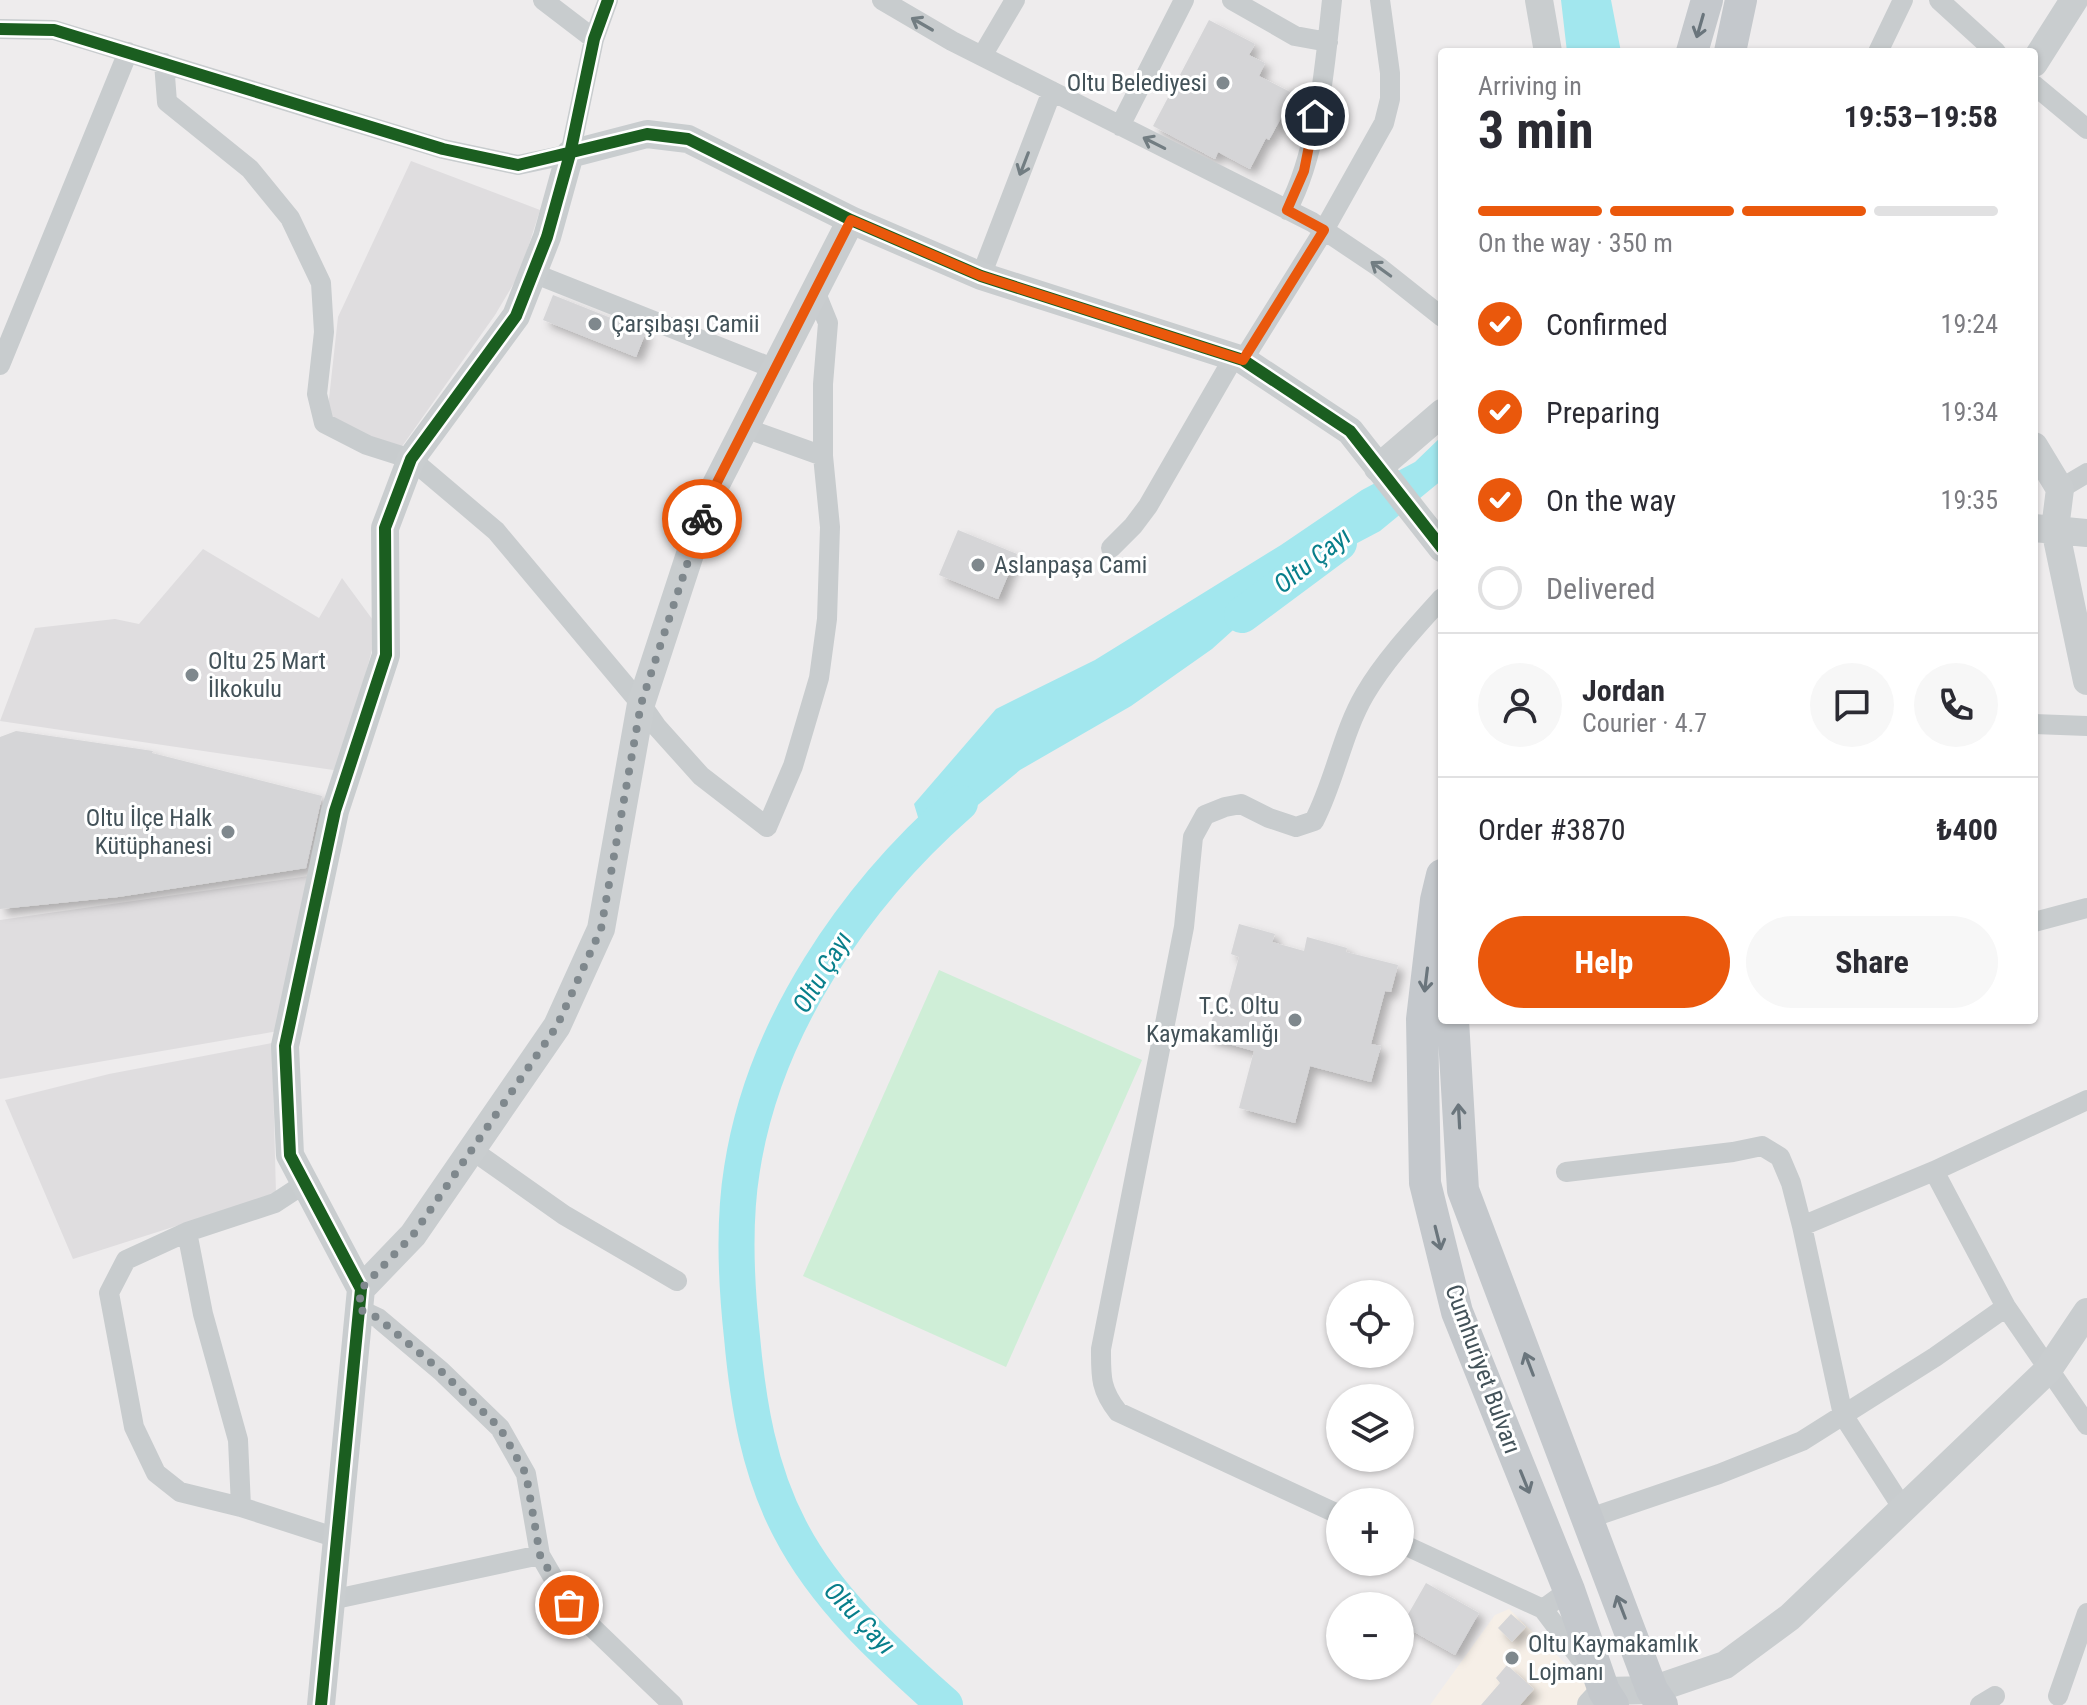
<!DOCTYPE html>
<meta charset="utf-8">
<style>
:root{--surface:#fff;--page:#f7f7f7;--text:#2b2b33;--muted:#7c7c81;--line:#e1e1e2;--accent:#ea580c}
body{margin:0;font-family:"Roboto Condensed",sans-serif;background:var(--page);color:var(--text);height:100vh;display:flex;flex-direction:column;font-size:30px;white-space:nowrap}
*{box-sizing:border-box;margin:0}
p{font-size:26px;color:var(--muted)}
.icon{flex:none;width:44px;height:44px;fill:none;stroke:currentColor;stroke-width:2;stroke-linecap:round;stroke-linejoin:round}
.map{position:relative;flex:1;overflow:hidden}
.drawer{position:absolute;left:1438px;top:48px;width:600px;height:976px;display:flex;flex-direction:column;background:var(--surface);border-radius:8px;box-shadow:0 2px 6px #0004}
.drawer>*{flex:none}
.fabs{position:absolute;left:1326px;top:1280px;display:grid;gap:16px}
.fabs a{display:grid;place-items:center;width:88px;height:88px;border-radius:50%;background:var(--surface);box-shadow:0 2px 6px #0004;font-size:40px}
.pin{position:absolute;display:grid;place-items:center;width:68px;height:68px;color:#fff;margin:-34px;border:4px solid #fff;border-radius:50%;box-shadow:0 2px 8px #0007}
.courier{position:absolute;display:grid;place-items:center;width:80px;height:80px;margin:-40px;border:6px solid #ea580c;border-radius:50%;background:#fff;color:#222;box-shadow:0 2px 10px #0007}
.head em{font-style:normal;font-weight:700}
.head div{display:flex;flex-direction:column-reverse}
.head{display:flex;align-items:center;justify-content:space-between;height:136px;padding:0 40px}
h1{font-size:52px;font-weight:700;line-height:60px}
.bar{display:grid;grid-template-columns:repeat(4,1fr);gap:12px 8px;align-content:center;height:96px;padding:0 40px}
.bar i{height:10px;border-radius:6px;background:var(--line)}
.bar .current{background:var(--accent)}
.bar p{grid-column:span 4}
.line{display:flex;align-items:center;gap:20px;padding:0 40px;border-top:2px solid var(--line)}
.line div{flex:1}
.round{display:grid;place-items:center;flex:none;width:84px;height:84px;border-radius:42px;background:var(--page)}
ol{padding:0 40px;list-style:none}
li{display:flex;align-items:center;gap:24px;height:88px}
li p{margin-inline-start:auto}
li .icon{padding:8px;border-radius:50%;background:var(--accent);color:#fff;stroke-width:4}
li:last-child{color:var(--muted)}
li i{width:44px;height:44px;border:4px solid var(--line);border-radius:50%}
.cta{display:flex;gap:16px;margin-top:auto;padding:16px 40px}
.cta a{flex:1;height:92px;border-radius:48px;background:var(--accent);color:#fff;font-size:32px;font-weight:700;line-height:92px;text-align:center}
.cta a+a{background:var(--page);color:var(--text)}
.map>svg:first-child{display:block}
</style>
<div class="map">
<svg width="2087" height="1705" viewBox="0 0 2087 1705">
<defs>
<filter id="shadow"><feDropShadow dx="6" dy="6" stdDeviation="4" flood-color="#0004"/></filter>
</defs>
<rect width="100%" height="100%" fill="#eeeced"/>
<path fill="#f6efe7" d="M1509,1609L1592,1689L1576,1705H1430L1495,1615Z"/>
<path fill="#dfdddf" d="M411,161L540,210L520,273L495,315L398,452L327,417L338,317Z
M203,549L319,618L342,578L378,627L340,771L0,721L35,628L115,619L139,624Z
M309,876L278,1031L0,1079V920Z
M272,1043L276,1194L73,1259L5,1100L109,1074Z"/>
<path fill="#cfeed7" d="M939,970L1142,1060L1006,1367L803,1276Z"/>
<path fill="#a2e7ee" d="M1561,0H1611L1621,52H1567Z
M1442,436V480L1380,531L1291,578L1212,649L1131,706L1020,770L927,847L914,804L996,709L1095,660L1281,545L1362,490L1415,462Z"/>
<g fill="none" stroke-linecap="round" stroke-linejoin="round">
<path stroke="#a2e7ee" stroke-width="36" d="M1242,615L1339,543
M945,1705C887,1653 826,1599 790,1529C759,1470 748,1404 742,1337C736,1282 733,1224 742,1169C764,1027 854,896 960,803"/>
</g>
<path fill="#d5d5d7" filter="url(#shadow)" d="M1209,20L1255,44L1249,55L1265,63L1259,76L1294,94L1269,140L1266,138L1250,169L1218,152L1215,159L1153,126Z
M553,295L646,332L636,357L543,320Z
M958,530L1017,554L998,599L939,575Z
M16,731L153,751L152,753L322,796L306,868L118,897L0,909V737Z
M1239,924L1275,934L1272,942L1304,951L1307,937L1347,948L1346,952L1398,965L1391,992L1385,991L1371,1044L1381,1046L1371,1082L1310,1066L1295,1123L1239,1108L1254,1051L1207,1038L1218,999L1227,1002L1239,957L1231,954Z
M1426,1583L1479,1613L1455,1655L1402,1625Z
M1511,1614L1526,1627L1512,1642L1498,1628Z
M1507,1665L1534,1689L1520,1705H1481L1500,1683L1496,1678Z"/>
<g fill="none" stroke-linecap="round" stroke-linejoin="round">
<path stroke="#c8ccce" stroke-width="20" d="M543,0L594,39
M882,0L952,41L1312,222L1379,267L1442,317
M1232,0L1295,36L1328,42
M1939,0L1996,52
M0,29L54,30L443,149L518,165L570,154L594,39L608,0
M1878,52L1903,0
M982,56L1015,0
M164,63L167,102L250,169L290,218L321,283L324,332L317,394L324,423L367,445L411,459L496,531L641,704L657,727L701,776L767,827L793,766L819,678L827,619L830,527L823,456V384L828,323L815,291
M2034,85L2087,129
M1120,126L1184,0
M1287,210C1318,153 1325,65 1332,0
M533,273L775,369
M981,276L1052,91
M1243,360L1324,230L1384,123L1390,99V73L1380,0
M0,365L128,52
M745,428L823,456
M2060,489L2087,473
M1111,548L1133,526L1148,506L1234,357
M2034,724L2087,726
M2034,922L2087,908
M472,1150L564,1215L677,1281
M1934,1171L2006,1307L2087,1425
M1566,1172L1733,1152L1762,1146L1780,1157L1791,1183L1802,1226
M304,1184L275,1203L187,1232L126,1260L109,1293L134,1427L156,1473L180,1492L241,1507L337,1538
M187,1232L203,1314L238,1440L241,1507
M359,1309L378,1318L441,1371L500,1428L526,1474L540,1555L569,1605L673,1705
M1902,1507L1843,1415L1802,1226L1934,1171L2087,1100
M1340,1515L1118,1412C1100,1389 1101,1376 1101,1349L1184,927L1193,837L1205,815L1225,807L1241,804L1269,818L1296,827L1314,821C1335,781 1342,733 1365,694C1385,660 1415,628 1442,598
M1587,1519L1719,1474L1802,1441L1935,1357L2006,1307
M1400,1543L1543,1609L1569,1590
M331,1600L540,1555
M1543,1609L1589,1670
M2058,1696L2087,1613
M1980,1705L1995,1696"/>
<path stroke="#c9cdcf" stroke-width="28" d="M1539,0L1548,52
M2034,63L2074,0
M2034,446L2060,489L2055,529L2087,681
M1378,468L1442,413
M2034,528L2087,533
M361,1289L413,1235L557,1026L601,929L641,704L707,502L851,220
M321,1705L361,1289L290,1155L285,1046L335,811L386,655L385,528L411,459L516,316L547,237L570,154L647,134L688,139L851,220L981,276L1243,360L1350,431L1442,548
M1591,1705L1604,1691L1652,1690L1725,1665L1790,1617L2048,1370L2087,1312"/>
<path stroke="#c4c8cc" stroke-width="32" d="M1692,52L1707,0
M1730,52L1741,0
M1442,875L1436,900L1422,1019L1425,1183L1457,1312L1569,1590L1604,1691L1613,1705
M1453,1020L1463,1190L1652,1690L1662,1705"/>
<defs>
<path id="cycleway" d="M0,29L54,30L443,149L518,165L647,134L688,139L851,220L981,276L1243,360L1350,431L1442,548
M321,1705L361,1289L290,1155L285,1046L335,811L386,655L385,528L411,459L516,316L547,237L570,154L594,39L608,0"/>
</defs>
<use href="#cycleway" stroke="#fff" stroke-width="17"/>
<use href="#cycleway" stroke="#1b5e20" stroke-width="12"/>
</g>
<defs><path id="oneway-shaft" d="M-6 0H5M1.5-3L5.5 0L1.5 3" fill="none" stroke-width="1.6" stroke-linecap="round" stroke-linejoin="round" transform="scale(2)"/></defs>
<g stroke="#727d82">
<use href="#oneway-shaft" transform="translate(922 24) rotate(-150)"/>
<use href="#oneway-shaft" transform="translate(1154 143) rotate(-153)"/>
<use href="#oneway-shaft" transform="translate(1024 164) rotate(111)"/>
<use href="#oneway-shaft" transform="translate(1381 269) rotate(-144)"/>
</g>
<g stroke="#6a757c">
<use href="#oneway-shaft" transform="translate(1700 26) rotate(106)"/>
<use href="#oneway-shaft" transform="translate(1426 980) rotate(97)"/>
<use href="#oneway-shaft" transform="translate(1459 1116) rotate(-93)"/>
<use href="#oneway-shaft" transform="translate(1438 1238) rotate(76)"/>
<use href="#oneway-shaft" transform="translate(1529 1364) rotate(-111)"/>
<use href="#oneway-shaft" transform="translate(1525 1482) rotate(68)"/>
<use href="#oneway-shaft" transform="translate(1621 1607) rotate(-111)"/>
</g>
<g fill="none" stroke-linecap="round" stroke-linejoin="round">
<path stroke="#7f888d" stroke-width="8" stroke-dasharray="0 14.4" d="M569,1605L540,1555L526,1474L500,1428L441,1371L378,1318L359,1309L361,1289L413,1235L557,1026L601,929L641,704L702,519"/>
<path stroke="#ea580c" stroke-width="10" d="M702,519L707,502L851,220L981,276L1243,360L1324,230L1287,210L1304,171L1315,116"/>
</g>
<g fill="#7f888d" stroke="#fff" stroke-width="3">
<circle cx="1223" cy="83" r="8"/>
<circle cx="595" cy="324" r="8"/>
<circle cx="978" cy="565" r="8"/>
<circle cx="192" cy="675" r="8"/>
<circle cx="228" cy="832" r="8"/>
<circle cx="1295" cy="1020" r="8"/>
<circle cx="1512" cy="1658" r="8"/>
</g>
<g text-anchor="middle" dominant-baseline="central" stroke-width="6" stroke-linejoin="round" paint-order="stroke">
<g font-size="24" fill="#435259" stroke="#fff" text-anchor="start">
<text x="1207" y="83" text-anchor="end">Oltu Belediyesi</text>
<text x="611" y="324">Çarşıbaşı Camii</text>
<text x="994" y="565">Aslanpaşa Cami</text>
<text x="208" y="661">Oltu 25 Mart<tspan x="208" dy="28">İlkokulu</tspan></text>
<text x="212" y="818" text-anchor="end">Oltu İlçe Halk<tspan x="212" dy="28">Kütüphanesi</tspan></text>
<text x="1279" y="1006" text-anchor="end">T.C. Oltu<tspan x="1279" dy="28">Kaymakamlığı</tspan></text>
<text x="1528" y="1644">Oltu Kaymakamlık<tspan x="1528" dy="28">Lojmanı</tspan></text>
</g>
<g font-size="24" fill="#435259" stroke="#fff">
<text transform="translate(1483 1369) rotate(70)">Cumhuriyet Bulvarı</text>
</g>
<g font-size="26" font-style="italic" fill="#087f8b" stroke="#fff">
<text transform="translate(1312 560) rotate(-38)">Oltu Çayı</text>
<text transform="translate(822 972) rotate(-59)">Oltu Çayı</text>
<text transform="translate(860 1618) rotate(46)">Oltu Çayı</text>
</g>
</g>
</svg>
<div class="fabs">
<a><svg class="icon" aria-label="locate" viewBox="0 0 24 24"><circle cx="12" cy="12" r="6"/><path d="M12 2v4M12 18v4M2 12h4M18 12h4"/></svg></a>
<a><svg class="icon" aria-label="layers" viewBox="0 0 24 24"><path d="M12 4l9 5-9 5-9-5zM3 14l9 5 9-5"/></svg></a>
<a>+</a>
<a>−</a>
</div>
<div class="pin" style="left:569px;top:1605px;background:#ea580c"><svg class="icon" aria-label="bag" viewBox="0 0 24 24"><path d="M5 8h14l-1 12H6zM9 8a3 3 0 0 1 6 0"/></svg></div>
<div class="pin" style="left:1315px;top:116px;background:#1f2937"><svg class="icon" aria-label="home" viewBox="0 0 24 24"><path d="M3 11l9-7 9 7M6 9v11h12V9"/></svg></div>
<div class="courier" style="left:702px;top:519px"><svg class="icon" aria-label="bike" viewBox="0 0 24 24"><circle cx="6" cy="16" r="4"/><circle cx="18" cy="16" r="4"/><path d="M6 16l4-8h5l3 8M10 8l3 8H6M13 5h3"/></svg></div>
<section class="drawer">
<div class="head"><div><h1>3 min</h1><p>Arriving in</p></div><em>19:53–19:58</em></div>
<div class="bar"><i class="current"></i><i class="current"></i><i class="current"></i><i></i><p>On the way · 350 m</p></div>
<ol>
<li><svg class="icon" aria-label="check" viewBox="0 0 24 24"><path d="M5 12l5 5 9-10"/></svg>Confirmed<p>19:24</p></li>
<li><svg class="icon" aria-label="check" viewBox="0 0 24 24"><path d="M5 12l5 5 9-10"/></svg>Preparing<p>19:34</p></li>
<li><svg class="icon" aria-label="check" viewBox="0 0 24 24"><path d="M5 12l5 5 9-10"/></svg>On the way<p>19:35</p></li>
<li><i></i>Delivered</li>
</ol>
<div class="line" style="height:144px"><a class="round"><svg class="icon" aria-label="person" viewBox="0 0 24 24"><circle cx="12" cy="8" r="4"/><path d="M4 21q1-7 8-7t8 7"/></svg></a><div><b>Jordan</b><p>Courier · 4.7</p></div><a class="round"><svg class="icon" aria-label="chat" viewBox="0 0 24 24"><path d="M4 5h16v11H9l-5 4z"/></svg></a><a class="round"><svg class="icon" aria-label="phone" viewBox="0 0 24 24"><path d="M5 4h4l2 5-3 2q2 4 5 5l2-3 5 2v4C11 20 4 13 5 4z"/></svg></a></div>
<div class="line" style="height:104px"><div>Order #3870</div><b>₺400</b></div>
<div class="cta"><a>Help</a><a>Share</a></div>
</section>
</div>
